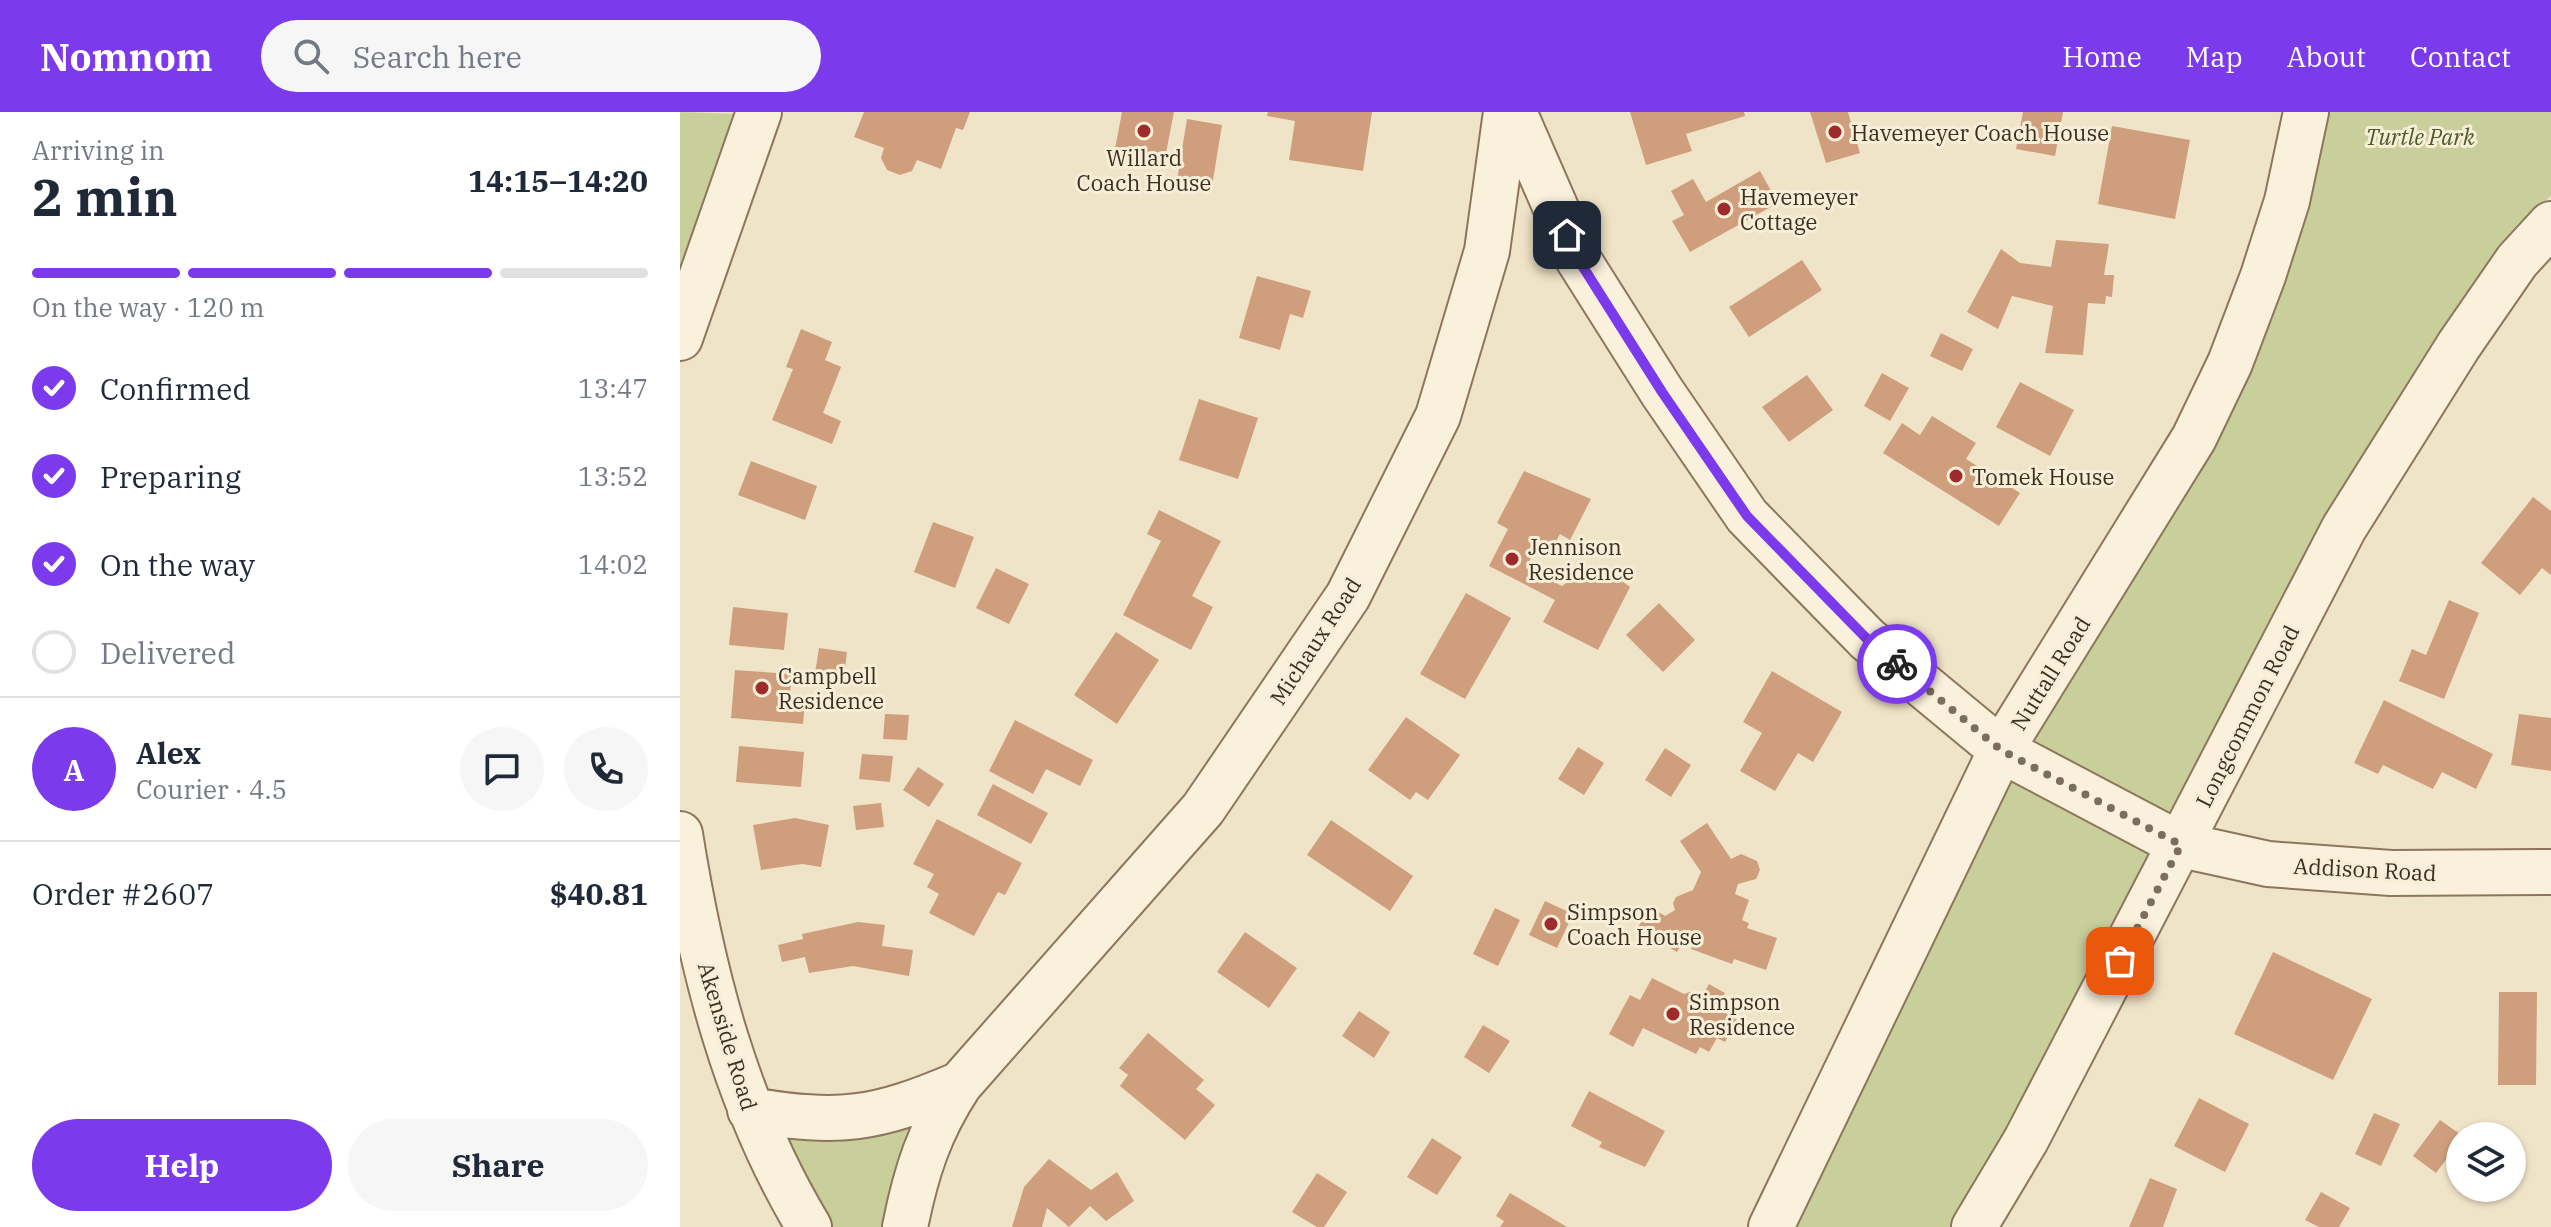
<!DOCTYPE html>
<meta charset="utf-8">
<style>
:root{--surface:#fff;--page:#f6f6f7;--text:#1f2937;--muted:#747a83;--line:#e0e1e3;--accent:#7c3aed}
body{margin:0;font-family:"IBM Plex Serif",serif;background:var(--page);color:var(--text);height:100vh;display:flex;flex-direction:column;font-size:30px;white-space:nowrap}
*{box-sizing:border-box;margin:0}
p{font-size:26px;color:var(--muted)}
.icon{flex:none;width:44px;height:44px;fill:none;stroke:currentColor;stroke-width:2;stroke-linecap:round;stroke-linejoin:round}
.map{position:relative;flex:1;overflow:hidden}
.details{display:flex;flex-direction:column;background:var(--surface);width:680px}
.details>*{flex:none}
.tools{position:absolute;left:1766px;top:1010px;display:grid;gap:16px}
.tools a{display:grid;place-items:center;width:80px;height:80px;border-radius:50%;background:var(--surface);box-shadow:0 2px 6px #0004;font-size:40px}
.pin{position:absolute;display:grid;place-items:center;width:68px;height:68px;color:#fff;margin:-34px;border-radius:16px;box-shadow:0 4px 12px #0006}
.courier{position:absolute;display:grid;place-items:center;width:80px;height:80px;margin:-40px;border:6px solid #7c3aed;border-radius:50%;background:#fff;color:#222;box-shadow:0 2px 10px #0007}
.head em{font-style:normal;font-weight:700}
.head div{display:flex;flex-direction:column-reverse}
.head{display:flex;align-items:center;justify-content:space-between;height:136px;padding:0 32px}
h1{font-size:52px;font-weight:700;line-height:60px}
.bar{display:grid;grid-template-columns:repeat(4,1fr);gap:12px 8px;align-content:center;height:96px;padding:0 32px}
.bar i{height:10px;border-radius:6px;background:var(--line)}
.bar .current{background:var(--accent)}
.bar p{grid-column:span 4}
.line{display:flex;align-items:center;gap:20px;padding:0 32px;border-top:2px solid var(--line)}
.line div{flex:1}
.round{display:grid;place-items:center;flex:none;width:84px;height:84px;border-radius:42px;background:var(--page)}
ol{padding:0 32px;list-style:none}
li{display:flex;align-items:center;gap:24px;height:88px}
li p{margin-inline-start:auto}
li .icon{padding:8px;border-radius:50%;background:var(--accent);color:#fff;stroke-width:4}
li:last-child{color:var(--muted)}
li i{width:44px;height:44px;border:4px solid var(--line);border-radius:50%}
.action{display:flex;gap:16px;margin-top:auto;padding:16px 32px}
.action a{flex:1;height:92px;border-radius:48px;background:var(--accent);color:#fff;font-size:32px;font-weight:700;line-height:92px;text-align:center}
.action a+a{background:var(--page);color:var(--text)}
header{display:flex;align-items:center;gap:48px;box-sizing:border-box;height:112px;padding:0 40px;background:var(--accent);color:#fff}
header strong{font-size:38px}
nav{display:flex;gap:44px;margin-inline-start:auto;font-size:28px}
.search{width:560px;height:72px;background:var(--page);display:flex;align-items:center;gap:20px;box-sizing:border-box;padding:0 28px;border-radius:44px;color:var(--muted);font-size:30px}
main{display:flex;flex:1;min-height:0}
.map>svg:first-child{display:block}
</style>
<header>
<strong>Nomnom</strong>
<div class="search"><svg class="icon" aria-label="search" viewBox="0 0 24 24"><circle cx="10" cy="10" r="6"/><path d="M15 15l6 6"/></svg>Search here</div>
<nav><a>Home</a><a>Map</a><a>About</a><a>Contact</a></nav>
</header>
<main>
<section class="details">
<div class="head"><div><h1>2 min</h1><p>Arriving in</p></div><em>14:15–14:20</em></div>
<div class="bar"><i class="current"></i><i class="current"></i><i class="current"></i><i></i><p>On the way · 120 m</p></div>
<ol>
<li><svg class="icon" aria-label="check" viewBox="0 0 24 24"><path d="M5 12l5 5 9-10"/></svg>Confirmed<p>13:47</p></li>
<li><svg class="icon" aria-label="check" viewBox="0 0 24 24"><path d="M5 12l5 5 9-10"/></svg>Preparing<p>13:52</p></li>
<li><svg class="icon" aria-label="check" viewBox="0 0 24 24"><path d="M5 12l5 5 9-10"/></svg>On the way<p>14:02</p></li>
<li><i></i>Delivered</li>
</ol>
<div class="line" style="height:144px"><b class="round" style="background:var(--accent);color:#fff">A</b><div><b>Alex</b><p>Courier · 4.5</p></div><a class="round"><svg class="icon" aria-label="chat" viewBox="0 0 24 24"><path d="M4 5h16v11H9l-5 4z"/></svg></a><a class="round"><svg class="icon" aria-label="phone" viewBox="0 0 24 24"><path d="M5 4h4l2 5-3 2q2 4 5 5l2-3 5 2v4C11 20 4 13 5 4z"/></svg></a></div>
<div class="line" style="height:104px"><div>Order #2607</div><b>$40.81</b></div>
<div class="action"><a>Help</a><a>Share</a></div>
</section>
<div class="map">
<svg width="1871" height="1115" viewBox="0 0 1871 1115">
<rect width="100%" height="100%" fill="#f0e4c8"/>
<path fill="#c9cf9b" d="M0,0L56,2L0,176Z
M1642,0H1871V83L1825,134L1272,1115H1104L1365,599Z
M236,1007L209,1115H148L106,1027Z"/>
<path fill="#cf9f7d" d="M184,0H290L283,18L276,16L261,57L237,48L232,59L220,63L207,58L201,46L204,36L174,25Z
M442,0H494L485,46L435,37Z
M588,0H692L683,59L609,48L615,9L587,4Z
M950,0H1064L1065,4L1006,22L1012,39L966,53Z
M1130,0H1168L1180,41L1146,51Z
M1343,0H1383L1375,44L1336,37Z
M507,7L542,13L532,74L497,68Z
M1432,14L1510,28L1495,107L1418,92Z
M1080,59L1098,91L1010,140L992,109L1004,103L991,79L1013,67L1026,90Z
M1376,128L1429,132L1424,163H1434L1432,185L1426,184L1425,192L1408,191L1403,243L1365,241L1373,194L1332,184L1318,217L1287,200L1321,137L1340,151L1371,155Z
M1122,148L1142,178L1069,225L1049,195Z
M577,164L631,179L623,206L610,202L600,238L559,226Z
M121,217L152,230L145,248L161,255L143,301L161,309L152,332L92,308L113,257L106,255Z
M1261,221L1293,237L1282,259L1250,244Z
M1202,261L1229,276L1210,309L1184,294Z
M1127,263L1153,298L1109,330L1082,295Z
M1340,270L1394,298L1370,344L1316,315Z
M519,287L578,306L558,367L499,348Z
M1252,304L1296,331L1286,347L1340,381L1319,414L1203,341L1222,311L1240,323Z
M71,349L137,374L125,408L58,383Z
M844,359L911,387L890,428L880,422L870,440L857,433L846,456L882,474L897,463L916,459L935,464L950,475L918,538L863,510L875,488L809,454L828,417L817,411Z
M1853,385L1871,399V463L1862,456L1840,483L1801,451Z
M479,398L541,429L512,484L533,495L511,538L443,503L481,429L467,422Z
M253,410L294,425L275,476L234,460Z
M316,456L349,472L329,512L296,496Z
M786,481L831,506L785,587L740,562Z
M1769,488L1799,501L1764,587L1719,569L1732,537L1746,543Z
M979,491L1015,528L983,560L946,523Z
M53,495L108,501L104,538L49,533Z
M436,520L479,548L437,612L394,583Z
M139,536L167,540L164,565L135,561Z
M55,558L112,562L109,590L125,591L123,612L51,606Z
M1092,559L1162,600L1133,650L1118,641L1095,679L1060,659L1082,621L1063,610Z
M1704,588L1813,642L1796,677L1762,660L1753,677L1703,653L1698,662L1674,651Z
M205,602L229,603L227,628L203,627Z
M1839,602L1871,606V659L1831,653Z
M726,605L780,643L748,688L736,680L730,688L688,658Z
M335,608L413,648L400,674L366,657L353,682L309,659Z
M59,634L124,640L121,675L56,670Z
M898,635L924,651L904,683L878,667Z
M985,636L1011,653L991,685L965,668Z
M182,642L213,644L210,670L179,667Z
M238,655L264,672L249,695L223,678Z
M313,672L368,701L351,732L297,703Z
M201,691L204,715L176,718L173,694Z
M115,706L149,713L141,755L122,752L81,758L73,713Z
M257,707L342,751L325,783L318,780L294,824L249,801L259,782L247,775L254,762L233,752Z
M651,708L733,764L710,799L627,743Z
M1027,711L1051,747L1061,742L1077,749L1080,758L1076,767L1058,772L1055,782L1069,788L1062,808L1069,811L1067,816L1097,826L1086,858L1054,847L1052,852L1011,837L1015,827L1003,830L997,840L957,817L970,795L985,804L995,798L993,791L996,785L1013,778L1021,760L1000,729Z
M865,789L893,802L877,836L849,823Z
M815,796L840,808L818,854L793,842Z
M178,810L205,813L202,834L233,838L229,864L173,854L129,861L125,845L102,850L98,833L123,827L122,822Z
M565,820L617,856L589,896L537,860Z
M1593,840L1692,887L1653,968L1554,922Z
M972,866L1004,882L1010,880L1021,887L1029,872L1045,881L1037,896L1057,908L1045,930L1037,926L1029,940L1020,935L1016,942L963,916L953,935L929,922L950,883L960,888Z
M1819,880H1857L1856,973H1818Z
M679,899L710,920L694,946L662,924Z
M803,913L830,929L809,961L784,945Z
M468,921L524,968L516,977L535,993L505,1028L440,974L448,963L439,956Z
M909,979L985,1019L965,1055L919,1035L922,1030L891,1014Z
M1519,986L1569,1012L1545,1060L1494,1034Z
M1694,1001L1720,1012L1701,1054L1675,1042Z
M1760,1008L1780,1022V1029L1756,1061L1733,1044Z
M752,1026L782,1045L757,1083L727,1065Z
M369,1047L411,1078L437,1060L454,1089L426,1109L410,1094L389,1115L367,1096L362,1115H332L344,1075Z
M637,1061L667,1080L644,1115H637L612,1100Z
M1470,1066L1497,1077L1483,1115H1449Z
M1641,1080L1670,1096L1659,1115H1639L1625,1108Z
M830,1081L887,1115H820L824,1109L816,1104Z"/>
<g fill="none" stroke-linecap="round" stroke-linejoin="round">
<defs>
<path id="minor" d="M834,0L898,147L982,280L1067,404L1187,527L1321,638L1501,733L1538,741L1588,752L1711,761L1871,760
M0,226L79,0
M0,722C22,860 56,994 129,1115
M70,998C161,1013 195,1008 280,972L523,697L668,484L758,304L807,139L826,0
M225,1115C236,1060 249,1019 280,972
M1091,1115L1321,638L1514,326L1550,251L1583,164L1607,89L1626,0
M1294,1115L1346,1028L1664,416L1779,233L1837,149L1871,112"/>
</defs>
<use href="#minor" stroke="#8d765c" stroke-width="48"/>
<use href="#minor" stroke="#faf1dc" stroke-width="44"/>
</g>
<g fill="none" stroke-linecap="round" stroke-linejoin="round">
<path stroke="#7c6e5b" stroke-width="8" stroke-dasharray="0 14.4" d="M1217,552L1321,638L1501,733L1440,849"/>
<path stroke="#7c3aed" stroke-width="10" d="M887,123L898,147L982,280L1067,404L1187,527L1217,552"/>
</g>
<g fill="#9e2a2b" stroke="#f7eed8" stroke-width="3">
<circle cx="464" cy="19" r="8"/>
<circle cx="1155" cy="20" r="8"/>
<circle cx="1044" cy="97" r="8"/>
<circle cx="1276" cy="364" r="8"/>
<circle cx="832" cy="447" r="8"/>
<circle cx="82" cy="576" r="8"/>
<circle cx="871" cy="812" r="8"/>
<circle cx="993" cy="902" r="8"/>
</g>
<g text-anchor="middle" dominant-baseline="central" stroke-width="6" stroke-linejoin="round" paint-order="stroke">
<g font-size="22" fill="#3d2e20" stroke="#f7eed8" text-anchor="start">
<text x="1171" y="20">Havemeyer Coach House</text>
<text x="464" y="45" text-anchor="middle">Willard<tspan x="464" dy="25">Coach House</tspan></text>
<text x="1060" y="84">Havemeyer<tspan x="1060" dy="25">Cottage</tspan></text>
<text x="1292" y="364">Tomek House</text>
<text x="848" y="434">Jennison<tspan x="848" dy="25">Residence</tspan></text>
<text x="98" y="563">Campbell<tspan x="98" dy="25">Residence</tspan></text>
<text x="887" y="799">Simpson<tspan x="887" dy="25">Coach House</tspan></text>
<text x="1009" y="889">Simpson<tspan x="1009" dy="25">Residence</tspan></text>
</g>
<g font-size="22" font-style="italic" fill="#4d5a26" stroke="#f7eed8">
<text x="1740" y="24">Turtle Park</text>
</g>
<g font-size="22" fill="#3d2e20" stroke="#f7eed8">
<text transform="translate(635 529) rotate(-57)">Michaux Road</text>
<text transform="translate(1370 561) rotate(-58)">Nuttall Road</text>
<text transform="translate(1567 604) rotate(-63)">Longcommon Road</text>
<text transform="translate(1685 757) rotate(3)">Addison Road</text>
<text transform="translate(48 924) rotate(73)">Akenside Road</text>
</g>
</g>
</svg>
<div class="tools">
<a><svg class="icon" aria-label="layers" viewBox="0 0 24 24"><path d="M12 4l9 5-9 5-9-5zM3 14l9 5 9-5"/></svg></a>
</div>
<div class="pin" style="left:1440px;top:849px;background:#ea580c"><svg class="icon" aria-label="bag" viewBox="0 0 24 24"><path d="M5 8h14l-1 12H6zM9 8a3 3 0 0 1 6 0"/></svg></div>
<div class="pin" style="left:887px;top:123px;background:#1f2937"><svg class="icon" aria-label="home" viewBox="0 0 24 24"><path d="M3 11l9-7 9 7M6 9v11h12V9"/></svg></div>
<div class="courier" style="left:1217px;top:552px"><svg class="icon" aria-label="bike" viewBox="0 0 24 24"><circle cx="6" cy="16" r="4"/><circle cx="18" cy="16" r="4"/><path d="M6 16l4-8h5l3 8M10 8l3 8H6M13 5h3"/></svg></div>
</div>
</main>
